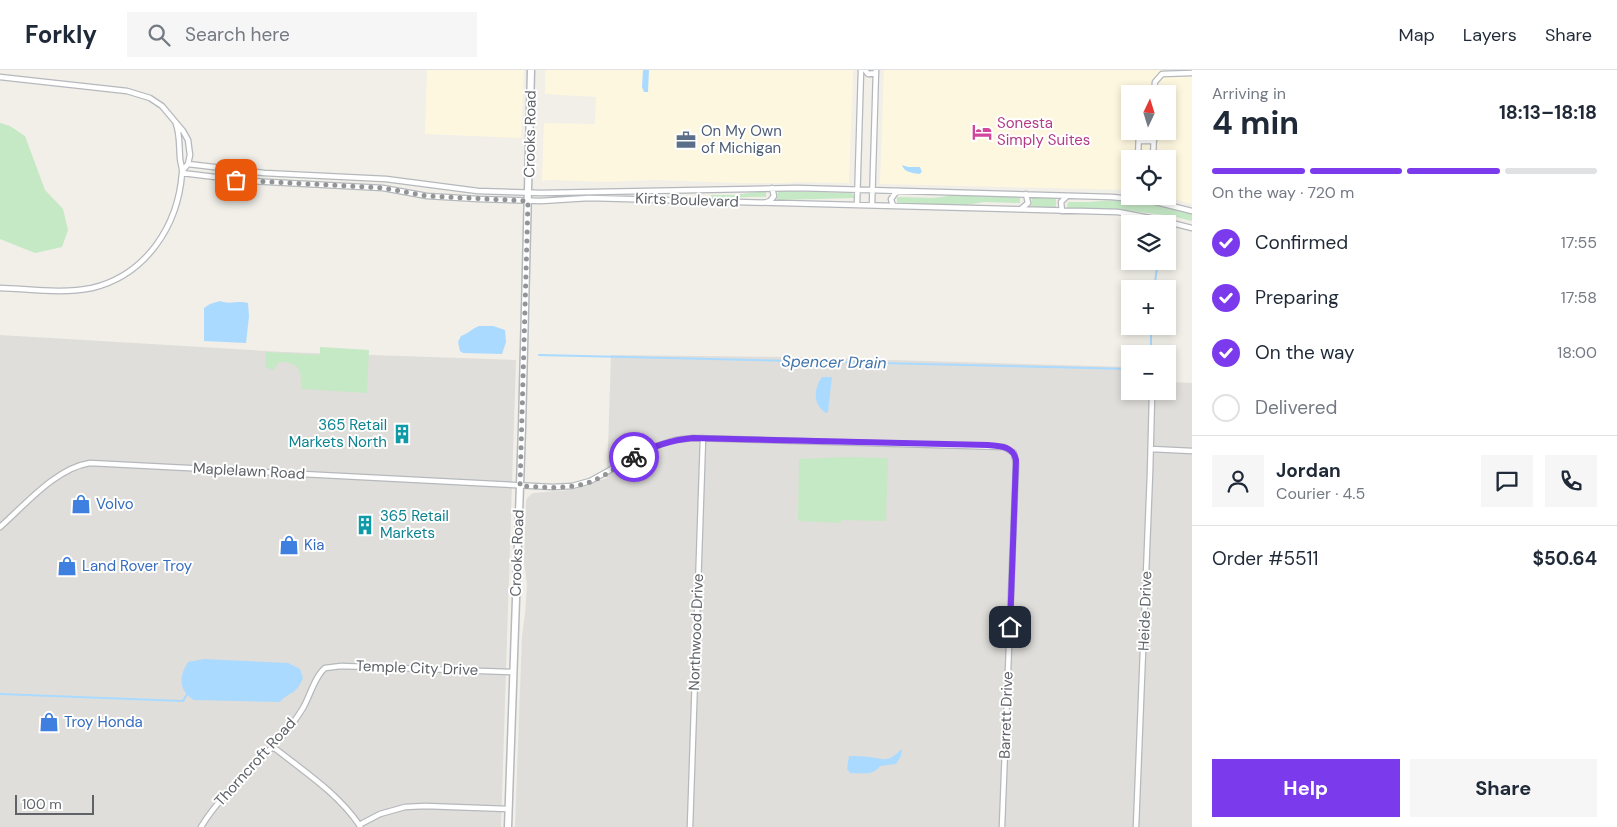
<!DOCTYPE html>
<meta charset="utf-8">
<style>
:root{--surface:#fff;--page:#f6f6f7;--text:#1f2937;--muted:#747a83;--line:#e0e1e3;--accent:#7c3aed}
body{margin:0;font-family:"DM Sans",sans-serif;background:var(--page);color:var(--text);height:100vh;display:flex;flex-direction:column;font-size:19px;white-space:nowrap}
*{box-sizing:border-box;margin:0}
p{font-size:16px;color:var(--muted)}
.icon{flex:none;width:28px;height:28px;fill:none;stroke:currentColor;stroke-width:2;stroke-linecap:round;stroke-linejoin:round}
.map{position:relative;flex:1;overflow:hidden}
.drawer{display:flex;flex-direction:column;background:var(--surface);width:425px}
.drawer>*{flex:none}
.needle{width:32px;rotate:4deg}
.fabs{position:absolute;left:1121px;top:15px;display:grid;gap:10px}
.fabs a{display:grid;place-items:center;width:55px;height:55px;border-radius:0px;background:var(--surface);box-shadow:0 2px 8px #0003;font-size:25px}
.scale{position:absolute;left:15px;bottom:12px;width:79px;box-sizing:border-box;padding-left:5px;border:2px solid #5f6368;border-top:0;font-size:14px;line-height:18px;white-space:nowrap;color:#5f6368;-webkit-text-stroke:4px #fff;paint-order:stroke}
.pin{position:absolute;display:grid;place-items:center;width:42px;height:42px;color:#fff;margin:-21px;border-radius:10px;box-shadow:0 2px 8px #0006}
.courier{position:absolute;display:grid;place-items:center;width:50px;height:50px;margin:-25px;border:4px solid #7c3aed;border-radius:50%;background:#fff;color:#222;box-shadow:0 1px 6px #0007}
.overview em{font-style:normal;font-weight:700}
.overview div{display:flex;flex-direction:column-reverse}
.overview{display:flex;align-items:center;justify-content:space-between;height:85px;padding:0 20px}
h1{font-size:32px;font-weight:700;line-height:38px}
.bar{display:grid;grid-template-columns:repeat(4,1fr);gap:8px 5px;align-content:center;height:60px;padding:0 20px}
.bar i{height:6px;border-radius:4px;background:var(--line)}
.bar .active{background:var(--accent)}
.bar p{grid-column:span 4}
.line{display:flex;align-items:center;gap:12px;padding:0 20px;border-top:1px solid var(--line)}
.line div{flex:1}
.round{display:grid;place-items:center;flex:none;width:52px;height:52px;border-radius:0px;background:var(--page)}
ol{padding:0 20px;list-style:none}
li{display:flex;align-items:center;gap:15px;height:55px}
li p{margin-inline-start:auto}
li .icon{padding:5px;border-radius:50%;background:var(--accent);color:#fff;stroke-width:4}
li:last-child{color:var(--muted)}
li i{width:28px;height:28px;border:2px solid var(--line);border-radius:50%}
.action{display:flex;gap:10px;margin-top:auto;padding:10px 20px}
.action a{flex:1;height:58px;border-radius:0px;background:var(--accent);color:#fff;font-size:20px;font-weight:700;line-height:58px;text-align:center}
.action a+a{background:var(--page);color:var(--text)}
header{display:flex;align-items:center;gap:30px;box-sizing:border-box;height:70px;padding:0 25px;background:var(--surface);border-bottom:1px solid var(--line)}
header strong{font-size:24px}
nav{display:flex;gap:28px;margin-inline-start:auto;font-size:18px}
.search{width:350px;height:45px;background:var(--page);display:flex;align-items:center;gap:12px;box-sizing:border-box;padding:0 18px;border-radius:0px;color:var(--muted);font-size:19px}
main{display:flex;flex:1;min-height:0}
.map>svg:first-child{display:block}
</style>
<header>
<strong>Forkly</strong>
<div class="search"><svg class="icon" aria-label="search" viewBox="0 0 24 24"><circle cx="10" cy="10" r="6"/><path d="M15 15l6 6"/></svg>Search here</div>
<nav><a>Map</a><a>Layers</a><a>Share</a></nav>
</header>
<main>
<div class="map">
<svg width="1192" height="757" viewBox="0 0 1192 757">
<rect width="100%" height="100%" fill="#f1efe8"/>
<path fill="#fef7e0" fill-rule="evenodd" d="M427,0H524L521,68L425,64Z
M545,0H853L849,113L793,112L788,113H740L654,110L609,112L549,110L542,111L544,53L595,54L596,27L545,24Z
M884,0H1162L1163,1L1192,2V134L1163,126H1168V89H1130V120L880,114ZM1130,24H1168V61H1130Z"/>
<path fill="#e0deda" d="M0,265L284,282L516,290L501,757H0Z
M611,285L790,287L1130,297V321H1168V312L1192,313V757H515L522,566L525,544L527,514L524,493L526,432L527,428L533,423L571,420L607,408Z"/>
<path fill="#c5e8c5" d="M0,53L10,56L25,66L45,120L63,139L68,160L62,177L35,183L0,169Z
M766,121V127C747,126 729,129 711,128V125H733Z
M778,121L849,123H852L855,128L777,130Z
M956,125L1020,127V133L984,132L966,135L897,133V127L933,128Z
M1032,128H1056V137H1031Z
M1114,130C1141,132 1166,136 1192,144V151L1172,146L1122,140L1067,138L1068,132H1089Z
M320,277L369,280L367,323L301,319C301,301 301,292 279,292L273,300L265,297L266,282L320,285Z
M845,387L888,388L886,451L841,450V453L798,451L799,389Z"/>
<path fill="#aadaff" d="M643,0H649L648,22H644L642,17Z
M902,95L908,97H920L922,102L919,104C912,103 904,102 902,95Z
M220,231C230,235 238,230 248,233L249,246L246,273L204,271V238L210,234Z
M479,256H493L505,260L506,272L502,284L463,283L460,281L458,272L461,266C468,264 471,259 479,256Z
M822,307H832L828,342L826,343C813,335 813,319 822,307Z
M204,589L288,593L300,599L303,608C296,626 289,621 280,632L194,630C178,620 179,606 188,592Z
M902,679L901,686L896,694L880,696C874,706 861,703 850,703L847,699L849,686C856,686 863,686 870,687C888,690 887,692 902,679Z"/>
<g fill="none" stroke-linecap="round" stroke-linejoin="round">
<path stroke="#aadaff" stroke-width="2" d="M1157,219L1155,212L1158,191
M1151,284V261L1153,256
M539,285L1130,299
M0,624L183,631L187,624"/>
<defs>
<path id="minor" d="M865,0L868,4L876,3
M0,7L127,21L150,28L162,36L183,61L188,70L190,85L188,94L183,100
M1154,24L1155,12L1162,4L1192,3
M1139,71H1154
M1138,89L1139,61
M1153,89L1154,61
M188,94L264,103L386,109L478,121L541,123L797,118L1112,127L1152,131L1192,141
M182,103L248,111L383,118L427,126L478,129L541,131L589,128L1118,142L1160,150L1192,158
M767,132L770,131L774,126L772,118
M857,135L861,0
M872,135L876,0
M893,136L891,129L897,121
M1021,139L1028,133L1026,124
M1062,141L1061,132L1067,126
M0,218C30,219 62,224 92,218C146,205 178,156 182,103C183,98 180,93 180,88C179,76 180,65 176,54
M1151,379L1192,381
M0,457C25,435 56,398 90,393L553,417L572,416L590,411L650,378L675,370L693,368L1004,377L1014,383L1016,394L1002,757
M272,676C303,701 337,722 360,756
M359,755L380,744L405,737L425,736L508,739
M201,757C228,712 276,683 303,638C310,626 315,606 325,598L341,596L513,602
M690,757L703,368
M1136,757L1150,403L1152,326"/>
<path id="secondary" d="M508,757L522,358L531,0"/>
</defs>
<use href="#minor" stroke="#b5b8bc" stroke-width="7"/>
<use href="#secondary" stroke="#b6babf" stroke-width="9"/>
<use href="#minor" stroke="#fff" stroke-width="4.5"/>
<use href="#secondary" stroke="#fff" stroke-width="6"/>
</g>
<g fill="none" stroke-linecap="round" stroke-linejoin="round">
<path stroke="#929495" stroke-width="5" stroke-dasharray="0 9" d="M236,110L384,118L427,126L528,131L520,416C542,417 568,420 590,412C605,406 620,395 634,387"/>
<path stroke="#7c3aed" stroke-width="6" d="M634,387C652,376 671,370 693,368L988,375C1000,376 1013,376 1016,390L1010,557"/>
</g>
<defs>
<symbol id="hotel-bare" viewBox="-9 -9 18 18"><path d="M-6-4.5h1.5V1H6V5H4.5V3h-9V5H-6ZM-4 0a1.8 1.8 0 1 1 3.6 0ZM.5 0V-2.5h3Q6-2.5 6 0Z" fill="#d1479c" stroke="#fff" stroke-width="2.5" paint-order="stroke"/></symbol>
<symbol id="office-bare" viewBox="-9 -9 18 18"><path d="M-6-3h4V-5.5h4V-3h4V5H-6ZM-1-4.5V-3h2v-1.5ZM-6 0V1H6V0Z" fill="#5c6f8a" stroke="#fff" stroke-width="2.5" paint-order="stroke"/></symbol>
<symbol id="building-bare" viewBox="-9 -9 18 18"><path d="M-4-6H4V6H1V3H-1V6H-4ZM-2.5-4.3h1.7v1.8h-1.7ZM.8-4.3h1.7v1.8H.8ZM-2.5-1h1.7V.8h-1.7ZM.8-1h1.7V.8H.8Z" fill="#0f9aa8" stroke="#fff" stroke-width="2.5" paint-order="stroke"/></symbol>
<symbol id="shop-bare" viewBox="-9 -9 18 18"><path d="M-5-2.5h2.3a2.7 3.5 0 0 1 5.4 0H5L5.5 6h-11ZM-1.5-2.5h3a1.5 2.3 0 0 0-3 0Z" fill="#3f7fe0" stroke="#fff" stroke-width="2.5" paint-order="stroke"/></symbol>
</defs>
<g fill-rule="evenodd">
<use href="#hotel-bare" x="968" y="48" width="28" height="28"/>
<use href="#office-bare" x="672" y="56" width="28" height="28"/>
<use href="#building-bare" x="388" y="350" width="28" height="28"/>
<use href="#shop-bare" x="67" y="420" width="28" height="28"/>
<use href="#building-bare" x="351" y="441" width="28" height="28"/>
<use href="#shop-bare" x="275" y="461" width="28" height="28"/>
<use href="#shop-bare" x="53" y="482" width="28" height="28"/>
<use href="#shop-bare" x="35" y="638" width="28" height="28"/>
</g>
<g text-anchor="middle" dominant-baseline="central" stroke-width="4" stroke-linejoin="round" paint-order="stroke">
<g font-size="15" fill="#b23c85" stroke="#fff" text-anchor="start">
<text x="997" y="53">Sonesta<tspan x="997" dy="17">Simply Suites</tspan></text>
</g>
<g font-size="15" fill="#4e5e75" stroke="#fff" text-anchor="start">
<text x="701" y="61">On My Own<tspan x="701" dy="17">of Michigan</tspan></text>
</g>
<g font-size="15" fill="#5f6368" stroke="#fff">
<text transform="translate(530 64) rotate(-89)">Crooks Road</text>
<text transform="translate(687 130) rotate(2)">Kirts Boulevard</text>
<text transform="translate(249 401) rotate(3)">Maplelawn Road</text>
<text transform="translate(517 483) rotate(-88)">Crooks Road</text>
<text transform="translate(1145 541) rotate(-88)">Heide Drive</text>
<text transform="translate(696 562) rotate(-88)">Northwood Drive</text>
<text transform="translate(417 598) rotate(2)">Temple City Drive</text>
<text transform="translate(1006 645) rotate(-88)">Barrett Drive</text>
<text transform="translate(255 692) rotate(-48)">Thorncroft Road</text>
</g>
<g font-size="15" fill="#0d838f" stroke="#fff" text-anchor="end">
<text x="387" y="355">365 Retail<tspan x="387" dy="17">Markets North</tspan></text>
<text x="380" y="446" text-anchor="start">365 Retail<tspan x="380" dy="17">Markets</tspan></text>
</g>
<g font-size="15" fill="#366cbe" stroke="#fff" text-anchor="start">
<text x="96" y="434">Volvo</text>
<text x="304" y="475">Kia</text>
<text x="82" y="496">Land Rover Troy</text>
<text x="64" y="652">Troy Honda</text>
</g>
<g font-size="16" font-style="italic" fill="#4174aa" stroke="#fff">
<text transform="translate(834 292) rotate(1)">Spencer Drain</text>
</g>
</g>
</svg>
<div class="fabs">
<a><svg class="needle" viewBox="-14 -14 28 28"><path d="M0-13l5 13h-10z" fill="#e53935"/><path d="M0 13l5-13h-10z" fill="#747a83"/></svg></a>
<a><svg class="icon" aria-label="locate" viewBox="0 0 24 24"><circle cx="12" cy="12" r="6"/><path d="M12 2v4M12 18v4M2 12h4M18 12h4"/></svg></a>
<a><svg class="icon" aria-label="layers" viewBox="0 0 24 24"><path d="M12 4l9 5-9 5-9-5zM3 14l9 5 9-5"/></svg></a>
<a>+</a>
<a>−</a>
</div>
<div class="scale">100 m</div>
<div class="pin" style="left:236px;top:110px;background:#ea580c"><svg class="icon" aria-label="bag" viewBox="0 0 24 24"><path d="M5 8h14l-1 12H6zM9 8a3 3 0 0 1 6 0"/></svg></div>
<div class="pin" style="left:1010px;top:557px;background:#1f2937"><svg class="icon" aria-label="home" viewBox="0 0 24 24"><path d="M3 11l9-7 9 7M6 9v11h12V9"/></svg></div>
<div class="courier" style="left:634px;top:387px"><svg class="icon" aria-label="bike" viewBox="0 0 24 24"><circle cx="6" cy="16" r="4"/><circle cx="18" cy="16" r="4"/><path d="M6 16l4-8h5l3 8M10 8l3 8H6M13 5h3"/></svg></div>
</div>
<section class="drawer">
<div class="overview"><div><h1>4 min</h1><p>Arriving in</p></div><em>18:13–18:18</em></div>
<div class="bar"><i class="active"></i><i class="active"></i><i class="active"></i><i></i><p>On the way · 720 m</p></div>
<ol>
<li><svg class="icon" aria-label="check" viewBox="0 0 24 24"><path d="M5 12l5 5 9-10"/></svg>Confirmed<p>17:55</p></li>
<li><svg class="icon" aria-label="check" viewBox="0 0 24 24"><path d="M5 12l5 5 9-10"/></svg>Preparing<p>17:58</p></li>
<li><svg class="icon" aria-label="check" viewBox="0 0 24 24"><path d="M5 12l5 5 9-10"/></svg>On the way<p>18:00</p></li>
<li><i></i>Delivered</li>
</ol>
<div class="line" style="height:90px"><a class="round"><svg class="icon" aria-label="person" viewBox="0 0 24 24"><circle cx="12" cy="8" r="4"/><path d="M4 21q1-7 8-7t8 7"/></svg></a><div><b>Jordan</b><p>Courier · 4.5</p></div><a class="round"><svg class="icon" aria-label="chat" viewBox="0 0 24 24"><path d="M4 5h16v11H9l-5 4z"/></svg></a><a class="round"><svg class="icon" aria-label="phone" viewBox="0 0 24 24"><path d="M5 4h4l2 5-3 2q2 4 5 5l2-3 5 2v4C11 20 4 13 5 4z"/></svg></a></div>
<div class="line" style="height:65px"><div>Order #5511</div><b>$50.64</b></div>
<div class="action"><a>Help</a><a>Share</a></div>
</section>
</main>
